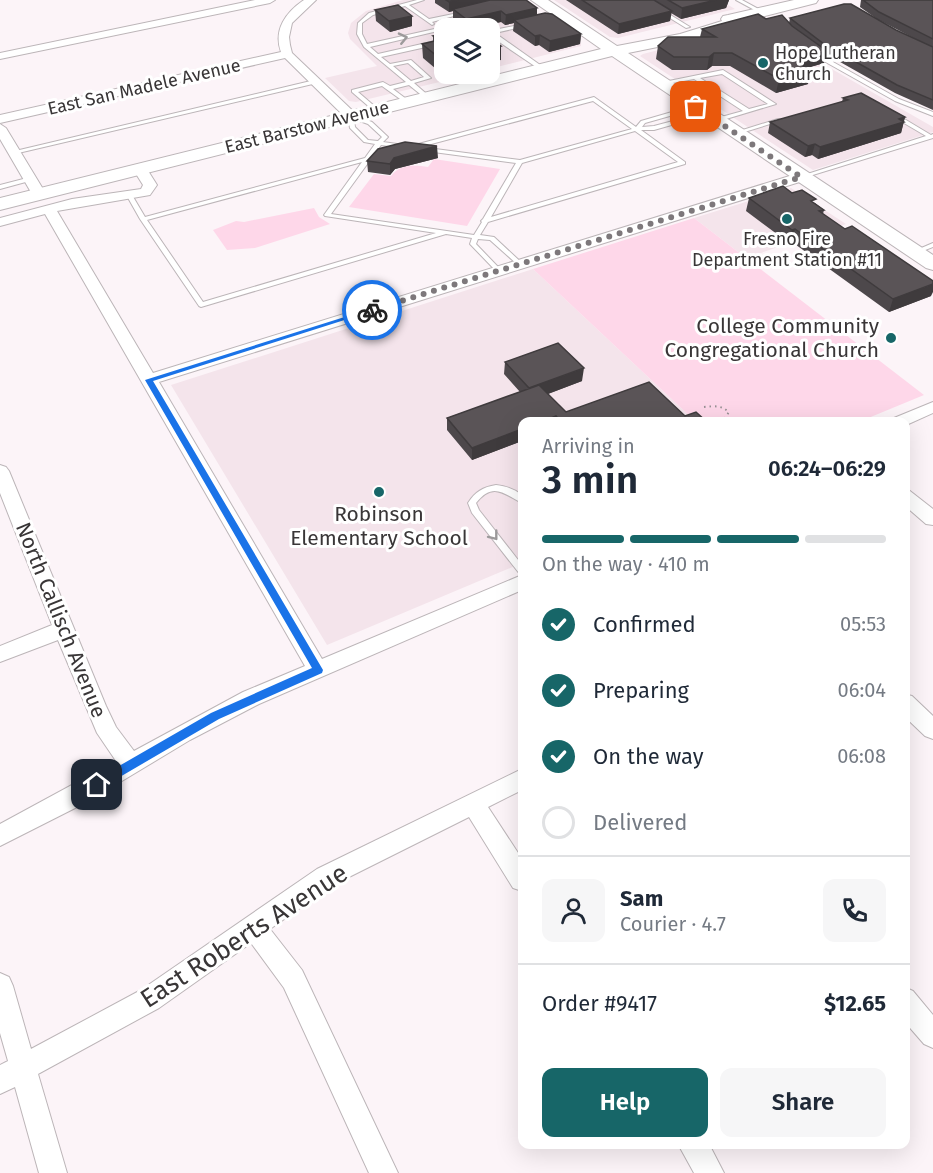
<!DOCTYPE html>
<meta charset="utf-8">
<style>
:root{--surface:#fff;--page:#f6f6f7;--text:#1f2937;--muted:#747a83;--line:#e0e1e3;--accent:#176668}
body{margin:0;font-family:"Fira Sans",sans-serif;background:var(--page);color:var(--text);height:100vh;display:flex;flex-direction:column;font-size:22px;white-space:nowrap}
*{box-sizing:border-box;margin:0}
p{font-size:20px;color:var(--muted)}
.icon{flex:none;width:33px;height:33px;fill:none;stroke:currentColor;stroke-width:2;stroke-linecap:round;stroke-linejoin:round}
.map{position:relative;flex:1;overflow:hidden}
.details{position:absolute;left:518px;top:417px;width:392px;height:732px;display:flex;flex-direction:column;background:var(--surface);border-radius:12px;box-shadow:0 6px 24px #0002}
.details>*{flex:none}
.controls{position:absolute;left:434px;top:18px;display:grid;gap:12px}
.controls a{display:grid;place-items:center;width:66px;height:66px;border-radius:12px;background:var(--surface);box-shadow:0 6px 24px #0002;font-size:30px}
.pin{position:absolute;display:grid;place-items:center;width:51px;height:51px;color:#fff;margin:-26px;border-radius:12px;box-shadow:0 3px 9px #0006}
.courier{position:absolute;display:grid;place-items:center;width:60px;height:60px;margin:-30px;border:4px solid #1a73e8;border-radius:50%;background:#fff;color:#222;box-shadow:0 2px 8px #0007}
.overview em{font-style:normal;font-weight:600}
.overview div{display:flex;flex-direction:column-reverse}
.overview{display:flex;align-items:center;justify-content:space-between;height:102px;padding:0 24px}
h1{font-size:39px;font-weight:600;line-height:45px}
.bar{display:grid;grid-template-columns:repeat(4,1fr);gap:9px 6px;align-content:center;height:72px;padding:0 24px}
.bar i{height:8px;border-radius:4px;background:var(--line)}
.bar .selected{background:var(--accent)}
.bar p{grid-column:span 4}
.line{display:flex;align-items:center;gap:15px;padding:0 24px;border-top:2px solid var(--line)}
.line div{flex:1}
.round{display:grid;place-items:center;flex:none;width:63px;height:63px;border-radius:12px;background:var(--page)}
ol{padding:0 24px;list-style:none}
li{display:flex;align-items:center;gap:18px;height:66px}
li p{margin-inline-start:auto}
li .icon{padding:6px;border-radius:50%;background:var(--accent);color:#fff;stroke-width:4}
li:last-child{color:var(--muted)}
li i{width:33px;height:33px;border:3px solid var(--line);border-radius:50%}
.primary-button{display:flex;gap:12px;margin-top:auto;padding:12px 24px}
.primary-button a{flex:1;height:69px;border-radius:12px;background:var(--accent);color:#fff;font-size:24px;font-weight:600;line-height:69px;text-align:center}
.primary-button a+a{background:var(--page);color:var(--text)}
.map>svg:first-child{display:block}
</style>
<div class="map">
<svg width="933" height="1173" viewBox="0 0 933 1173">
<rect width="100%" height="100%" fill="#fcf4f8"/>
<path fill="#f4e4eb" d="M403,0H517L581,43V46L489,69V28H444V74H473L356,102L349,101L325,78L377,66L350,39L348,33L351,23L366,11Z
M554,0H720L735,9L618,38L610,37Z
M755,25L933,127V132L813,170L640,56L643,54Z
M791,188L846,224L746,258L694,218Z
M533,269L695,421L522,422V563L327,645L171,385Z"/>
<path fill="#fed7e9" d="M434,159L500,169L467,226L349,207L374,174L391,176C400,164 414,165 428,167Z
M314,208L319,217L330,224L255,248L227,250L213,230L236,221L244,222Z
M694,218L924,395L861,421H695L533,269Z"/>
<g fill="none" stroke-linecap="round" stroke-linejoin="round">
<defs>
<path id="lane" d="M417,0H424L409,5L429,19L463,12L465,13L432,22L434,24L432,25L405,6L373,15L362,23V34L367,44L439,28L442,30L370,47L378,54L444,39V43L381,57L390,64L411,60L431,78L414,83L430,97L425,98L409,85L393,89L409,101V103L407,104L382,86L358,92L379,110L374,111L352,92V90L383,82L390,86L406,82L364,47L357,34L358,23L369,13ZM408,63L424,77L411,81L393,66Z
M641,0H646L690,27L686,28Z
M736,0H742L764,12L760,13Z
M524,24H526V26L495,33L543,67V69H539L489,35V31Z
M813,53H817L899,99L933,112V116L895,101L813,55Z
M723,70L776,104L716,122L714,121V119L743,111L694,79L662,85L659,83ZM722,74L768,104L749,109L700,78Z
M315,80L317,81V83L14,154L11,152Z
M594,97L636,127L641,121L696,105L699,107L698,108L645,123L642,127L654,126L707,112L710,114L654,130H641L685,162V164L488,222L480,235L494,237L523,264L522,265H518L490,240L478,239L476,244L501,270V272H497L471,245L470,244L472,238L446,234L201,307L199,306L140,219L127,196L132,195L145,217L365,158L375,144L364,142L350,128L348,116L351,114L372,122L388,137L383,142L411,146ZM593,101L632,129L520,160L420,147ZM354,119L368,124L382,137L378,141L368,140L355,127ZM635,131L678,162L491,217L522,163ZM381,145L516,163L483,219L481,221L482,222L474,235L331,214ZM362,162L324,215L325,216L436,233L203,302L147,220Z
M892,114H896L931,135L933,134V138L803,178L798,177L926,136L892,116Z
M778,119L783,120L738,134L733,133Z
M31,177L34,179L33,180L0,189V185Z
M933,243V247L915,254L912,252Z
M496,485C506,486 514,489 522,495V503C504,494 493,481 476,503L479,510L522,565V574L519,573L472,513L468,503C475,492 483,487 496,485Z"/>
<path id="street" d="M255,0H275L270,3L0,59V53Z
M304,0H316L292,23L289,37L290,45L292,53L355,113V119H347L285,58L0,123V115L281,52C273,30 286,12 304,0Z
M0,124L6,128L46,194L44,197L39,198L32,194L0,139Z
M140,165L145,166L157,185L150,195L57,211L153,373L796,174L801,173L808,177L806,180L159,382L322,659L522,575V590L259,704L190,740L87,802L0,846V824L116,761L97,733L58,640L0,662V646L52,625L0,493V465L6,467L9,471L106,706L116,727L134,751L243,692L305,666L45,214L0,226V218L72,199L141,189L143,185L133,169Z
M933,402V413L904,426V422H892L894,418Z
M904,489L910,491L933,509V525L926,524L904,505Z
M904,694L912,696L933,716V739L925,736L904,716Z
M522,769V790L488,807L522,859V891L513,888L469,817L333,885L270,929L302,970L398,1173H369L284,988L251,943L159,1008L38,1074L67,1173H39L15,1087L0,1094V1065L8,1061L0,1033V973L9,977L13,986L31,1049L141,990L317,869Z
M904,987L913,991L933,1015V1048L924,1044L904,1021Z
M678,1144H709L724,1173H694Z"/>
<path id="secondary" d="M531,0H548L617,46L680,34L722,21L721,19L723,16L728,15L794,0H818L816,3L749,20L702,38L628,53L933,255V270L926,268L612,56L0,210V198L601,49Z"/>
</defs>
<use href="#lane" stroke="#bcb5b8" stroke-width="2"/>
<use href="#street" stroke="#bcb5b8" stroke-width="2"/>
<use href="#secondary" stroke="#bcb5b8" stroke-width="2"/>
<path stroke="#958f92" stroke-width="2" stroke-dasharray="1.5 4" stroke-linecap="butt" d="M704,407C714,406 721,405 729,412L722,422"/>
<use href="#lane" fill="#fff" fill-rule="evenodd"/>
<use href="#street" fill="#fff" fill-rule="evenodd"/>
<use href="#secondary" fill="#fff" fill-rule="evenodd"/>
</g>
<path fill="#4d484b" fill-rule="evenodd" d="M435,0H526L537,8V15L581,34L580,44L549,52L539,45L535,46L513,31L514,23L505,25L501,22L476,27L478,28H465L453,20V11L449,12L435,3Z
M566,0H729L726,8L681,19L671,13L670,21L618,34Z
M861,0H933V110L895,93L826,54L824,63L807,68L808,84L776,93L730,66H712L707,70H672L656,59L658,46L700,37L702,29L766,19L789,23L790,18L877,19L860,7ZM877,19L925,44L896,30Z
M375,10L412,16V26L390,32L376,21Z
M444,34L445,74H442L423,58L422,44L433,42V36Z
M843,98L905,117L901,133L818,159L812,155L805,157L768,133L770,122L842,102Z
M438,158L395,169L390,175L368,172L367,161Z
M792,193L815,203L824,210L823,214L931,296L889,312L792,242L789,243L746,211L749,198Z
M505,362L582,381L548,394L566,412L685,416L707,422H522V441L472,460L447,430V418L520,392L504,374Z"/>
<path fill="#3f3b3d" d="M458,0H505L453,9V11L449,12V2Z
M716,0H729L726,8L681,19L682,8Z
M537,8V18L514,20V23L505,25L506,15Z
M501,11V22L471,28H466V19Z
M672,11L670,21L618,34L619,24Z
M412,16V26L390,32L389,21Z
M581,34L580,44L549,52L550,41Z
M540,35L539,45L535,46V36Z
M501,46V60L495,61V67L489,68V54L490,48Z
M827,51L824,63L790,73L793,60Z
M714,53L712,66L707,70L709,57Z
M444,59L445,74H442V60Z
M811,71L808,84L776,93L779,79Z
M905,117L901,133L818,159L820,147Z
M815,144L812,155L805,157L808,146Z
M437,146L438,158L395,169L390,175V164L394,158Z
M795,229L792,242L789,243L792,230Z
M933,284V292L931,296L889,312L893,299Z
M584,368L582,381L529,401V388Z
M556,416V422H542Z
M522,429V441L472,460V448Z"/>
<path fill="#5a5457" stroke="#3f3b3d" stroke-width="1.5" d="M446,0H458L449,2Z
M490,0H526L537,8L506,15L501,11L466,19L453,9Z
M582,0H654L672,11L619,24Z
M668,0H716L682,8Z
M863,0H933V39L879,12Z
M844,4H851L896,30L933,47V100L897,85L824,44L790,18Z
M398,5L412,16L389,21L375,10Z
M545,13L552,14L581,34L550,41L540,35L535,36L514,20Z
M758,14L766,19L782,15L792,26L827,51L793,60L811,71L779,79L732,53H714L709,57H674L658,46L668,37H716L702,29Z
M444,34V59L442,60L422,44L439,40L433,36Z
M489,37L501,46L490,48L496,52L489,54Z
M861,93L905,117L899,119L904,122L820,147L815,144L808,146L770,122L848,100L843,98Z
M405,142L437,146L394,158L390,164L367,161L378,149Z
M783,186L792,193L802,190L816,199L811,201L824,210L819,211L845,229L852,226L933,281V284L893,299L795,229L792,230L749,198Z
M558,343L584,368L529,388L505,362Z
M649,382L685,416L696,412L707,422H561L556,416L542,422H522V429L472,448L447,418L539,385L566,412Z"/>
<defs><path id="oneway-chevron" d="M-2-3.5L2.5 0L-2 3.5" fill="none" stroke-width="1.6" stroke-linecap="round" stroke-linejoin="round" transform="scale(1.5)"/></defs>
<g stroke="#9c9a9b">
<use href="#oneway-chevron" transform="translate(403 38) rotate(-13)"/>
<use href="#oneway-chevron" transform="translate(494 536) rotate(52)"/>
</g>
<path fill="#1a73e8" d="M370,309L376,310L153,381L323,670L322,673L219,719L101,788H93V781L211,713L312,668L145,380Z"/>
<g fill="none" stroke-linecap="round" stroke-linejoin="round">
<path stroke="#7d787b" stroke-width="6" stroke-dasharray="0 10.8" d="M372,310L801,177L696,107"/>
</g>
<g fill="#176668" stroke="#fff" stroke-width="2">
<circle cx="763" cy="63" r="6"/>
<circle cx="787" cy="219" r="6"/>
<circle cx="891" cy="338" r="6"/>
<circle cx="379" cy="492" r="6"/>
</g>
<g text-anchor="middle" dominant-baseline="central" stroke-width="6" stroke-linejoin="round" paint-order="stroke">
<g font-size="18" fill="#393637" stroke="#fff" text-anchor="start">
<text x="775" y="53">Hope Lutheran<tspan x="775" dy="21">Church</tspan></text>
<text x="787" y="239" text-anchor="middle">Fresno Fire<tspan x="787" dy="21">Department Station #11</tspan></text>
</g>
<g font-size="18" fill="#393637" stroke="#fff">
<text transform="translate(144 87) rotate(-13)">East San Madele Avenue</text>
<text transform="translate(307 127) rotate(-14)">East Barstow Avenue</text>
</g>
<g font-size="21" fill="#393637" stroke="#fff" text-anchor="end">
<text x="879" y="326">College Community<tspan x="879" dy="24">Congregational Church</tspan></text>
<text x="379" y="514" text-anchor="middle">Robinson<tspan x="379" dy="24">Elementary School</tspan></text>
</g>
<g font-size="21" fill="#393637" stroke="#fff">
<text transform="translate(61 620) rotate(68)">North Callisch Avenue</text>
</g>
<g font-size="26" fill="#393637" stroke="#fff">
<text transform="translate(244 936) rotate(-33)">East Roberts Avenue</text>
</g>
</g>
</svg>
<div class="controls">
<a><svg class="icon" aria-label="layers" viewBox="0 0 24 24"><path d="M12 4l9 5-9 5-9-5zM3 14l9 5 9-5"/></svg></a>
</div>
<div class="pin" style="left:696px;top:107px;background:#ea580c"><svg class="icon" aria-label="bag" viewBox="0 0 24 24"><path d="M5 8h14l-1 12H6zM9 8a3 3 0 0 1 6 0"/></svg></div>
<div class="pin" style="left:97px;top:785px;background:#1f2937"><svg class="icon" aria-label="home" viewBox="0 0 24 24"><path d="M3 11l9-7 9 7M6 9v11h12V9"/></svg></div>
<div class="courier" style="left:372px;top:310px"><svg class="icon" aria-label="bike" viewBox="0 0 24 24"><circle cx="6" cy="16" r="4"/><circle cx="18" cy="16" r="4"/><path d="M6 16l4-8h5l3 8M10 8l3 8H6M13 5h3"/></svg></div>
<section class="details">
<div class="overview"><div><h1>3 min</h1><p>Arriving in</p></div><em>06:24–06:29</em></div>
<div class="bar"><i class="selected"></i><i class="selected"></i><i class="selected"></i><i></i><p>On the way · 410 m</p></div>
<ol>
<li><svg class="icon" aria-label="check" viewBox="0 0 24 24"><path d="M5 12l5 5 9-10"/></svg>Confirmed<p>05:53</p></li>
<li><svg class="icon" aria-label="check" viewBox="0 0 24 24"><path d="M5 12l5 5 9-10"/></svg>Preparing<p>06:04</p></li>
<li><svg class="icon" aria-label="check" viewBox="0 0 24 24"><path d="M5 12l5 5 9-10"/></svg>On the way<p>06:08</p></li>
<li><i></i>Delivered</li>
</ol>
<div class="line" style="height:108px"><a class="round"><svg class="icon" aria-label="person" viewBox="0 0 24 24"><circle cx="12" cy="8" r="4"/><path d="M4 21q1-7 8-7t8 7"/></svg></a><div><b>Sam</b><p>Courier · 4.7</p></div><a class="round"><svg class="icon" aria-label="phone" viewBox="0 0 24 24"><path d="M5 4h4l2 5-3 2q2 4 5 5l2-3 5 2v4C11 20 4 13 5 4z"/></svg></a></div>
<div class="line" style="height:78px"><div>Order #9417</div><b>$12.65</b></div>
<div class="primary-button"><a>Help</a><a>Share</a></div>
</section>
</div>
